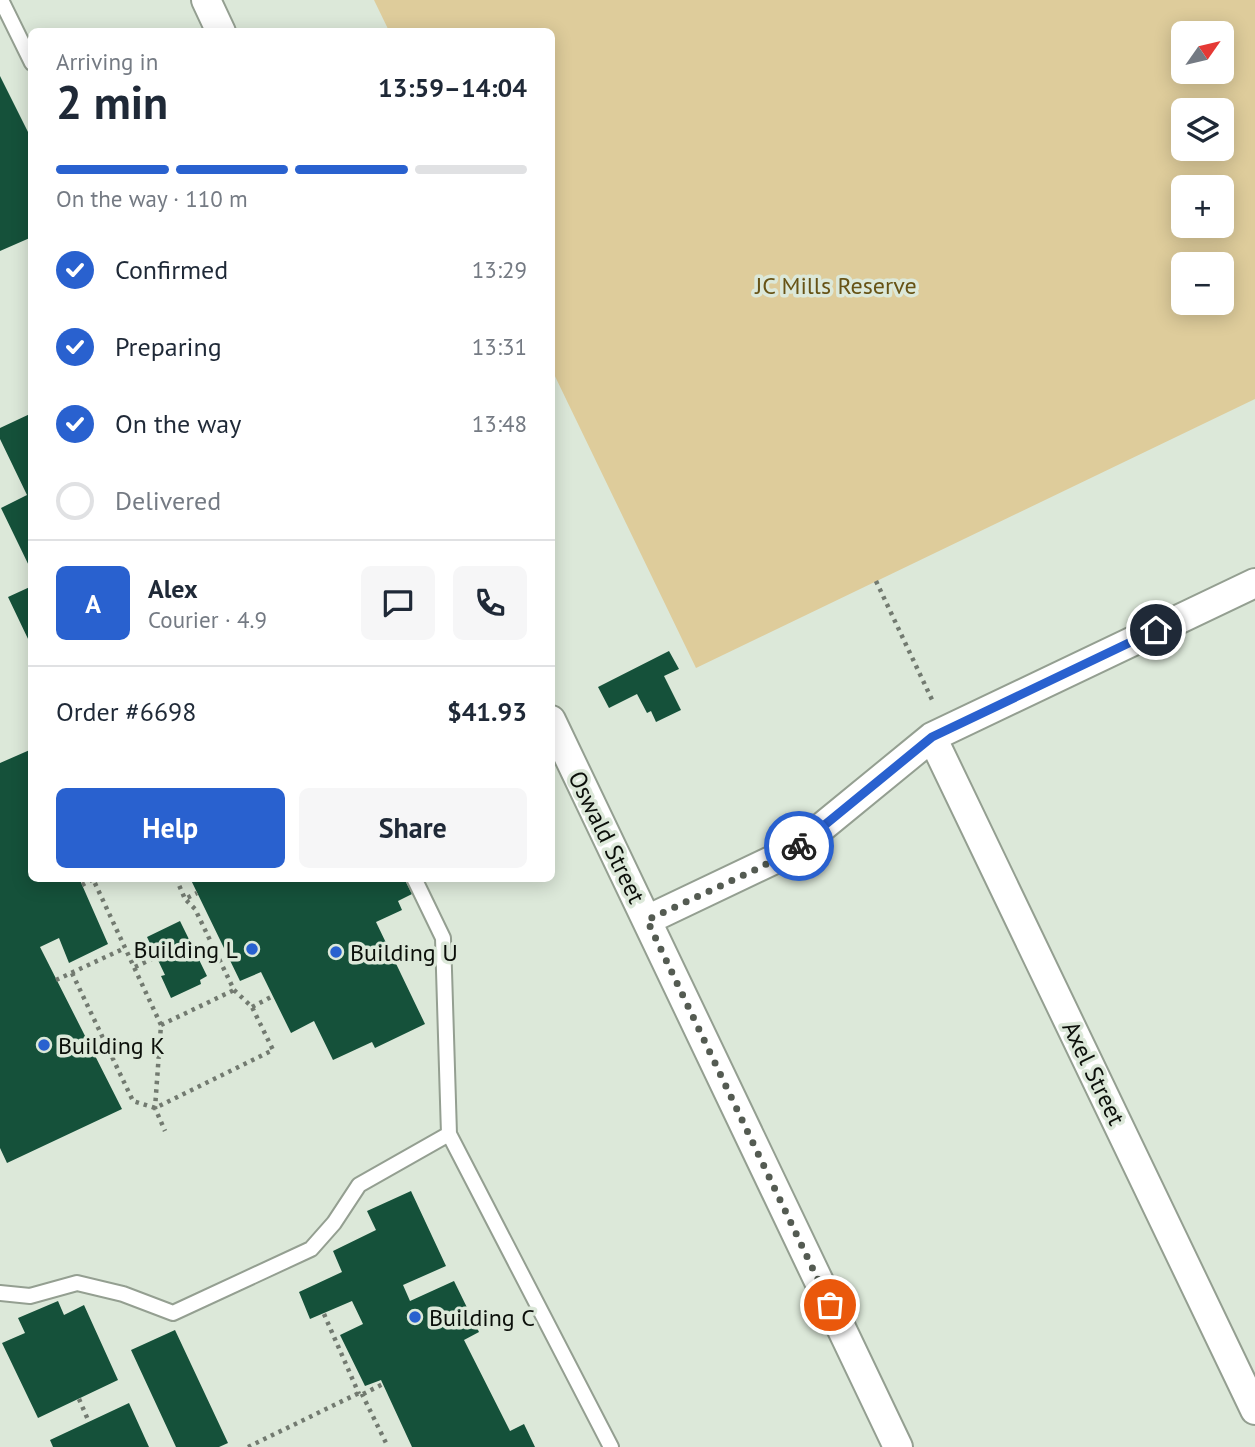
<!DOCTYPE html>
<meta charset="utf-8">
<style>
:root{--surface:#fff;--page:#f6f6f7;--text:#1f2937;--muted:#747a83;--line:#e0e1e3;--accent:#2961cf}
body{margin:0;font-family:"PT Sans",sans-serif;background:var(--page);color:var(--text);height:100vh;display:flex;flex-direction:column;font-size:26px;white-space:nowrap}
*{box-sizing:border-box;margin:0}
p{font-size:23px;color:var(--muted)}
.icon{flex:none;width:38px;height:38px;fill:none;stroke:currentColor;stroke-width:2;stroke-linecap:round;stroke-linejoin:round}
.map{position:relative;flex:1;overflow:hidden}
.details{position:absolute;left:28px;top:28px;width:527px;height:854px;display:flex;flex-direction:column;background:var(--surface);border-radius:10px;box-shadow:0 4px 18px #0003}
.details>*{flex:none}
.needle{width:46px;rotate:56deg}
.controls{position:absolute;left:1171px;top:21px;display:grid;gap:14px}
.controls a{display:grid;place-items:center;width:63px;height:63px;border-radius:10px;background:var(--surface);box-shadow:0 4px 18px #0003;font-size:35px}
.pin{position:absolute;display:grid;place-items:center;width:60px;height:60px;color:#fff;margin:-30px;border:4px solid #fff;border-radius:50%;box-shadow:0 2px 7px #0007}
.courier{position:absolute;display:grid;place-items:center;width:70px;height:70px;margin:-35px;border:5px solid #2961cf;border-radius:50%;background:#fff;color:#222;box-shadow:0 2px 9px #0007}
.overview em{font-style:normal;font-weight:800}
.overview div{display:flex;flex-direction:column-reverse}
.overview{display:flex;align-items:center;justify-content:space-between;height:119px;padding:0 28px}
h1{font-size:46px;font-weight:800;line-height:52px}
.bar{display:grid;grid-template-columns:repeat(4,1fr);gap:10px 7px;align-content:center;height:84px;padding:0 28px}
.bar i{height:9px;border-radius:5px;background:var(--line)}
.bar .selected{background:var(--accent)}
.bar p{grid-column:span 4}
.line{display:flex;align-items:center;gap:18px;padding:0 28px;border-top:2px solid var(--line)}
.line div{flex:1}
.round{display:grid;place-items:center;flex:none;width:74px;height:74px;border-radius:10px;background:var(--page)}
ol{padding:0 28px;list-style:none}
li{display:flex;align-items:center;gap:21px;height:77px}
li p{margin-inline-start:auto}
li .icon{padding:7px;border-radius:50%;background:var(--accent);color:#fff;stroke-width:4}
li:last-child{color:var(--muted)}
li i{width:38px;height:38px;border:4px solid var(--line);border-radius:50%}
.cta{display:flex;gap:14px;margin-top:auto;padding:14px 28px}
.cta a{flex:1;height:80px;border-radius:10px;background:var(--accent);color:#fff;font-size:28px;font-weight:800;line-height:80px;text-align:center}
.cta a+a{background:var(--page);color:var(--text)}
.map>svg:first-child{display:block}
</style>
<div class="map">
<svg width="1255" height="1447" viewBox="0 0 1255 1447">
<rect width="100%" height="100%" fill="#dce8d9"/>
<path fill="#decc9b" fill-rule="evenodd" d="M374,0H1255V399L696,668L551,368V32L389,31ZM1183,33H1222V72H1183ZM1183,110H1222V149H1183ZM1222,187V226H1183V187ZM1183,264H1222V303H1183Z"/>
<path fill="#15513a" d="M0,76L32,140V237L0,251Z
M32,413V572L1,508L27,495L0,439V428Z
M32,586V640L29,641L8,597Z
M669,651L679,669L664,676L681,710L656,722L651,711L647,713L637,694L609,708L598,687Z
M32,749V878H79L108,944L69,963L59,938L40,947L122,1109L7,1163L0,1148V763Z
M190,878H404L412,894L398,901L402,910L376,922L425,1024L375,1048L372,1042L333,1060L314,1021L291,1033L261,972L240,981Z
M180,921L207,976L200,980L201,984L171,998L161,976L165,975L147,937Z
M411,1191L446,1266L403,1285L410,1301L454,1281L479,1332L464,1340L510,1431L524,1424L535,1447H412L381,1380L365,1386L340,1335L363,1324L352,1301L310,1319L299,1292L342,1272L333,1251L376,1230L367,1211Z
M58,1301L64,1315L84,1305L118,1380L38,1418L2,1343L25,1333L18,1318Z
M175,1330L228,1443L219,1447H176L131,1350Z
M129,1403L149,1447H53L50,1440Z"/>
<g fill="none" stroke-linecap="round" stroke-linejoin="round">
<defs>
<path id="service" d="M1,0L32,63
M414,878L443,938L449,1134L611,1447
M0,1293L30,1296L77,1283L123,1294L173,1313L311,1249L334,1223L359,1185L449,1134"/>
<path id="minor" d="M206,0L221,32
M551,720L898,1447
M932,737L1255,1410
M647,920L794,850L932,737L1255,583"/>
</defs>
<use href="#service" stroke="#949f91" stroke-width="18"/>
<use href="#minor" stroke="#949f91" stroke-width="32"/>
<path stroke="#727a70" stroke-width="4.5" stroke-dasharray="3.5 5" stroke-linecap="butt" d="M876,581L934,704
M176,878L185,899
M82,885L93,879L161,1025L155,1108L165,1131
M135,967L156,957
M72,973L133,1101L155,1108L273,1050L252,1007L234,990L195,909L185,899L197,893
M56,980L125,948
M252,1007L273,996
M161,1025L234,990
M324,1314L359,1394
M363,1394L383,1384
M79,1399L89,1422
M248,1447L361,1392L388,1447"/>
<use href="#service" stroke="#fff" stroke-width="14"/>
<use href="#minor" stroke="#fff" stroke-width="28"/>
</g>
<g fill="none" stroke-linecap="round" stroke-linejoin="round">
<path stroke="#545b52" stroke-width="7" stroke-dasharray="0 12.6" d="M799,846L759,868L647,920L830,1305"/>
<path stroke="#2961cf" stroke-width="9" d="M799,846L932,737L1156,630"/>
</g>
<g fill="#2961cf" stroke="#dce8d9" stroke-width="2.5">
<circle cx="252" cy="949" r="7"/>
<circle cx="336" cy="952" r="7"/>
<circle cx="44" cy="1045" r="7"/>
<circle cx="415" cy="1317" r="7"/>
</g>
<g text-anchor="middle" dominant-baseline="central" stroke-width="7" stroke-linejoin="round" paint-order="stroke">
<g font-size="24" fill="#675316" stroke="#dce8d9">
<text x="836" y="285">JC Mills Reserve</text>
</g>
<g font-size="24" fill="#0b0f0a" stroke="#dce8d9">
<text transform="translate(607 837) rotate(64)">Oswald Street</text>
<text transform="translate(1094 1073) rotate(64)">Axel Street</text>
</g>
<g font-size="24" fill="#0b0f0a" stroke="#dce8d9" text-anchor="start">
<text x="238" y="949" text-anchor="end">Building L</text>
<text x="350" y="952">Building U</text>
<text x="58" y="1045">Building K</text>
<text x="429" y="1317">Building C</text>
</g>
</g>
</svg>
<div class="controls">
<a><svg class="needle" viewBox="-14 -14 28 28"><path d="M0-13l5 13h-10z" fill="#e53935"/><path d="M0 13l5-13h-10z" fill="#747a83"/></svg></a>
<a><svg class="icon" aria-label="layers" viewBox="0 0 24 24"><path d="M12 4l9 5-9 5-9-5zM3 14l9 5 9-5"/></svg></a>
<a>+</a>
<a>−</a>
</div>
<div class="pin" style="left:830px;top:1305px;background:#ea580c"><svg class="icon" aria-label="bag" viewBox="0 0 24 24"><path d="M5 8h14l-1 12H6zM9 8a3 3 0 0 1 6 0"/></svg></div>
<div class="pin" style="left:1156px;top:630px;background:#1f2937"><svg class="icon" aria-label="home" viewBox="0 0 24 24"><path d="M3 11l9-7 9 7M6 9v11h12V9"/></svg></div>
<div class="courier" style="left:799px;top:846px"><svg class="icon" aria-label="bike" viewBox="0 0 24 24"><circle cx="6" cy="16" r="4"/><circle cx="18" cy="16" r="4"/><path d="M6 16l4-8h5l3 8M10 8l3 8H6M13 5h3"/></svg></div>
<section class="details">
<div class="overview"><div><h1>2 min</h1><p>Arriving in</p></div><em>13:59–14:04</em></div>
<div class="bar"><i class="selected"></i><i class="selected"></i><i class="selected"></i><i></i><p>On the way · 110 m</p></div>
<ol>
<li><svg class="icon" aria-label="check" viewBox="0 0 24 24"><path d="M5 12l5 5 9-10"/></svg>Confirmed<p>13:29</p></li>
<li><svg class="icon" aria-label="check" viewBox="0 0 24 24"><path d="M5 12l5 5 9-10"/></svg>Preparing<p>13:31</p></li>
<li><svg class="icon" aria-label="check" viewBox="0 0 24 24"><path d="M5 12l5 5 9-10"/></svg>On the way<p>13:48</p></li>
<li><i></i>Delivered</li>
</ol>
<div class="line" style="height:126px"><b class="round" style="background:var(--accent);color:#fff">A</b><div><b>Alex</b><p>Courier · 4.9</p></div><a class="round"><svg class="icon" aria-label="chat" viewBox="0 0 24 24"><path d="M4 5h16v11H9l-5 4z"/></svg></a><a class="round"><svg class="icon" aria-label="phone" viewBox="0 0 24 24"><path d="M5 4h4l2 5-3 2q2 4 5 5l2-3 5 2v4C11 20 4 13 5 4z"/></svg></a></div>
<div class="line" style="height:91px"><div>Order #6698</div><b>$41.93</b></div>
<div class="cta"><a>Help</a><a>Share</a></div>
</section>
</div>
